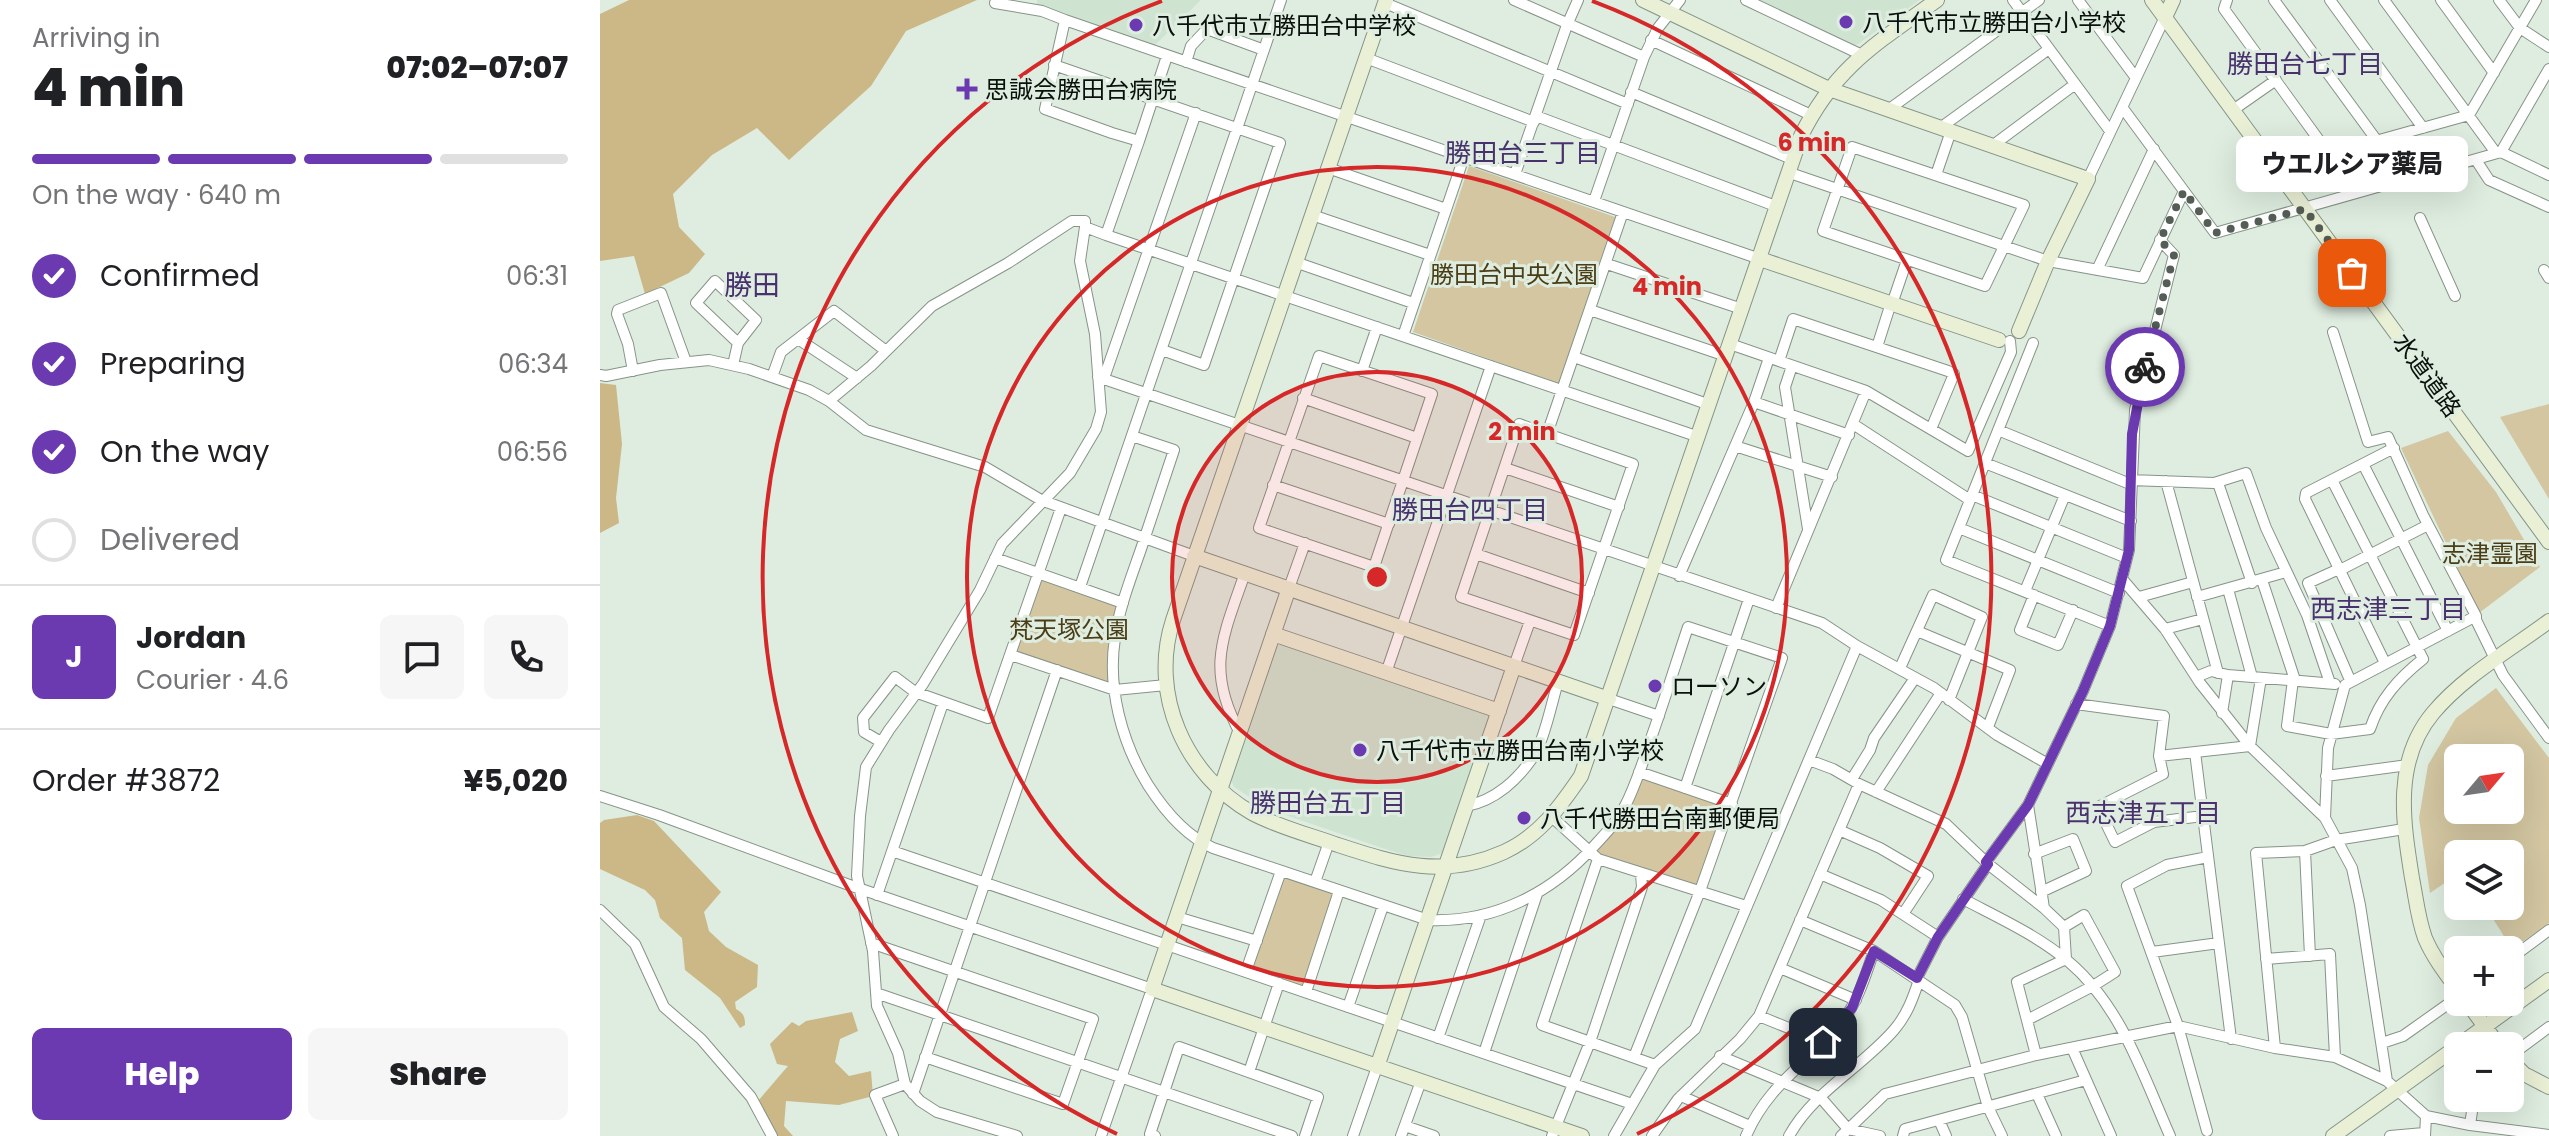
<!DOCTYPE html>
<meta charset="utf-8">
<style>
:root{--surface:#fff;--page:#f6f6f6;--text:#202124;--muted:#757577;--line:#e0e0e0;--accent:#6b39b0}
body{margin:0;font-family:Poppins,"Noto Sans JP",sans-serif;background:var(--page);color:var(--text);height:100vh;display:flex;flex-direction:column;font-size:30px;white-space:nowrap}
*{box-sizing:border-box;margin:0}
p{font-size:26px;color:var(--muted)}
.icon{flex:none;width:44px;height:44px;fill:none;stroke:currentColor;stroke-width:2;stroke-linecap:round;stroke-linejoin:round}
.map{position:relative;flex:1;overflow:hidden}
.side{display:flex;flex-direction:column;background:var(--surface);width:600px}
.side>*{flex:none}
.needle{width:52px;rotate:61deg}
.buttons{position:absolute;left:1844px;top:744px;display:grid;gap:16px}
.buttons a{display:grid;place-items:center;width:80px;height:80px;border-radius:12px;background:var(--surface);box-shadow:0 8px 32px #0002;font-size:40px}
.pin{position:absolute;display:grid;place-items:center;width:68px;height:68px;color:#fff;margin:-34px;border-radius:16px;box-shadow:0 4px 12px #0006}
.courier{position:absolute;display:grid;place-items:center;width:80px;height:80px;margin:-40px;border:6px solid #6b39b0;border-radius:50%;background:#fff;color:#222;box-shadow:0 2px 10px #0007}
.bubble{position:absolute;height:56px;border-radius:12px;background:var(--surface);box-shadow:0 8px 32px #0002;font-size:26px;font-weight:800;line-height:56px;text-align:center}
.head em{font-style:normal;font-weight:800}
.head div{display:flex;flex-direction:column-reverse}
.head{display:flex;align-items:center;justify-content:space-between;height:136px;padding:0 32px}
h1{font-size:52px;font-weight:800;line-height:60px}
.bar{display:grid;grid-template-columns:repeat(4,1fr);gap:12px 8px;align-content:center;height:96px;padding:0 32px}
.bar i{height:10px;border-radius:6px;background:var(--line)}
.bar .active{background:var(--accent)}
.bar p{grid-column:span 4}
.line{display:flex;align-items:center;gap:20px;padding:0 32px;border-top:2px solid var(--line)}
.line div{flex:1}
.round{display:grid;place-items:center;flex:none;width:84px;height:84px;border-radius:12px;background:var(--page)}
ol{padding:0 32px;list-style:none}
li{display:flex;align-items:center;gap:24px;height:88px}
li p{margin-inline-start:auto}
li .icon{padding:8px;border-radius:50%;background:var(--accent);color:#fff;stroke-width:4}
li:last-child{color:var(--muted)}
li i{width:44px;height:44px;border:4px solid var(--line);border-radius:50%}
.primary-button{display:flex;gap:16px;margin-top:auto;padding:16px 32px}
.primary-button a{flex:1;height:92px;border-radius:12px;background:var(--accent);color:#fff;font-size:32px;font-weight:800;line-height:92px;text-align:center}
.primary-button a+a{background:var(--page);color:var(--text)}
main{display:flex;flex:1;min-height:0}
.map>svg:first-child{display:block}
</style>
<main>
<section class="side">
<div class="head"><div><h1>4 min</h1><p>Arriving in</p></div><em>07:02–07:07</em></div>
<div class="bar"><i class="active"></i><i class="active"></i><i class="active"></i><i></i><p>On the way · 640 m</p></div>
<ol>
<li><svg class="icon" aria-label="check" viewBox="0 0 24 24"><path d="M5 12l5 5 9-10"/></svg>Confirmed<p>06:31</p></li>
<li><svg class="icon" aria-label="check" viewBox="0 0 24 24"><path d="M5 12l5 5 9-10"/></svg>Preparing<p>06:34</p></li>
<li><svg class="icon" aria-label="check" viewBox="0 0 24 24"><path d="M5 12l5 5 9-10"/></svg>On the way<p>06:56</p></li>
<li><i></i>Delivered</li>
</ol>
<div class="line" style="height:144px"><b class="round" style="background:var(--accent);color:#fff">J</b><div><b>Jordan</b><p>Courier · 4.6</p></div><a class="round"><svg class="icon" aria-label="chat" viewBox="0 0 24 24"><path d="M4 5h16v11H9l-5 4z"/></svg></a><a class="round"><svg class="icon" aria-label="phone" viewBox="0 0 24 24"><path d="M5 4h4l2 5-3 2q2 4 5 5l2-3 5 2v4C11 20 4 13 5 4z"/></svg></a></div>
<div class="line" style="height:104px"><div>Order #3872</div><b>¥5,020</b></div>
<div class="primary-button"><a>Help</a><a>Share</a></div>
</section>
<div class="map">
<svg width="1949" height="1136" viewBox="0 0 1949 1136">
<rect width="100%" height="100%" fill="#deede0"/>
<path fill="#cee4d1" d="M437,0H601L555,45L437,5Z
M1156,0H1320L1258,44L1252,46Z
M681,644L887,714L890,720L843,853L831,857L808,856L779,847L668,809L634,787L631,780L675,648Z"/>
<path fill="#d3c6a1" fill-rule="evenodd" d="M869,166L1015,217L959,384L813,332Z
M1949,404V499L1900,417Z
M1848,431L1896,492L1940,567L1879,613L1801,448Z
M441,577L521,604L512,686L415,653Z
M1896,688L1949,758V923L1912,949L1885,906H1910V854H1858V874L1830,893L1819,818L1828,765L1856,718ZM1858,758H1910V810H1858Z
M1040,775L1127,807L1098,886L1001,857L995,851Z
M681,871L739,891L706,992L646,971Z"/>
<path fill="#cbb886" d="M29,0H377L306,31L271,86L189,160L157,128L112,155L73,194L79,227L105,254L89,273L45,294L34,256L0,261V14Z
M0,383L16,385L22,444L16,498L19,523L0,533Z
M37,815L54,821L121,892L104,912L109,931L126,947L158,965L157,987L135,1002L136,1009C143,1013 145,1016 145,1025L140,1028L120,998L85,970L82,938L60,918L55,900L45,890L0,869V823L4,820Z
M252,1012L258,1031L240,1039L235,1062L249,1076L271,1071L273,1096L239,1105L186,1101L184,1126L193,1136H177L158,1101L188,1066L177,1064L170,1044L192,1022L199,1026L206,1021Z"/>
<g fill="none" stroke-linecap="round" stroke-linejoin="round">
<defs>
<path id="street" d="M914,0L1044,57
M1146,0L1262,55
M1413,0L1510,131
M1478,0L1536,78
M1627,0L1624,9L1729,154L1869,115L1936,0
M1674,0L1805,179
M1730,0L1823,128
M1784,0L1896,153
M1841,0L1894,73
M1899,0L1920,28L1949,47
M395,3L442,11L465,20
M785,3L1028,104
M1051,40L1211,115
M766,58L934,122
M586,62L591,46L607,29L664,50
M454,65L680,143L604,365L562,350
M1031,92L1194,160
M1522,107L1615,233L1901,152L1949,69
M1288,110L1439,0
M1633,110L1676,80
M936,116L1178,207
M1340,128L1449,49
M539,141L567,56
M1392,146L1474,85
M1252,147L1424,205L1385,286L1223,231Z
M1901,152L1949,175
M1876,160L1889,180L1949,207
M728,168L846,209
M1190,173L1448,261L1543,278L1584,191
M915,174L967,25L978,0
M1336,175L1351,131
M1488,179L1565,17
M994,201L1044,57L1058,28L1080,0
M712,215L830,255
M1820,218L1855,296
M506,235L539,141L512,133L445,109L465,20L1160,259
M695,262L813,303
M1007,264L1142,309
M1497,270L1554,149
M1944,270L1949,278
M1292,304L1307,260
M990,310L1126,356
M1733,332L1768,442L1788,437L1823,515L1876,616V620L1903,675L1949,738
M803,336L864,157
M198,339L257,378
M1433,343L1346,560L1510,626
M1130,344L1266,391L1368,451L1411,352L1410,341
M1277,347L1291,303
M719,356L832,394L774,567L659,528Z
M974,357L1110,405
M1179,361L1193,319L1348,371L1354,374L1331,429
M133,365L138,343L156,320L115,281L96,303L138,343
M1192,366L1185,387L1208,529
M33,371L28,344L17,314L18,310L61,293L86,362
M762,371L777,327
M0,375L6,376L60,365L109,360L149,369L209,390L229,401L266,430L385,467L441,500L594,556
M172,377L181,352L234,311L286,351
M498,377L1222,623L1257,646L1334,688L1397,735L1448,764
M504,378L596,113
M703,398L817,438
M229,401L271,366L332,306L408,263L472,221H485V227L506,235L1099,437
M1154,402L1249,435
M919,424L1033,464L974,635L861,597Z
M1253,424L1370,500
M1398,430L1530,484
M947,434L1023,212
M532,436L574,450C563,483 552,516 541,549C531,578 519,608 515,638C507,688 522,743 548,785C564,810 586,836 613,848L828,920C894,923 952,893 995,845C1006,833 1017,822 1025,806C1035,787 1042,765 1049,744C1063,705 1075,666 1088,627L1182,658L1100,891L1034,1057
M1135,446L1232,477
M1385,463L1531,521
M1763,464L1848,631
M905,468L1019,507
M1530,480L1614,483L1646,473L1666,528L1707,615L1730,683
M1566,481L1618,673
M1618,483L1652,583
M673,485L789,524
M1372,495L1527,558
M1359,528L1519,593
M876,554L989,593
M395,558L523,603
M1739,569L1708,583L1750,680
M1740,570L1828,525
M1079,576L1154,402L1169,358
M1523,580L1565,629L1600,683L1650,746L1725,818L1752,868L1760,905L1787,1081
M1662,580L1695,680
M480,587L681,0
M689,588L705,543
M1628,589L1652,677
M1425,591L1465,495
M1434,595L1420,630L1458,645L1473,610
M1539,597L1593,582
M1597,597L1686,572
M1176,608L1266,391
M1565,629L1603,619
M1317,631L1410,670L1388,727
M411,655L515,690L566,685
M1785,663L1705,499L1706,493L1794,448
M914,666L930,621
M1300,668L1333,595L1382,617L1349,700
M786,673L891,366
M1596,677L1611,671L1628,675L1735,684
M1693,680L1687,726L1731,734L1770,729C1780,699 1798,679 1823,659L1732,480
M1009,699L1059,716
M1476,704L1564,716L1559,756L1563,774L1498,807L1515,842L1554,822L1603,816
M1622,713L1628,675
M640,733C605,669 623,637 645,573
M281,742L264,732L263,718L295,677L315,692L388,718L461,508
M1595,752L1631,1039
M1559,756L1650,746L1661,678
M1209,760L1233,769L1259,784L1346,824L1388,864L1444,908
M1039,772L1132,804
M1726,776L1808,765
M1252,779L1270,750L1274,738L1315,678
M1085,788L1149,599
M1276,792L1341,693
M0,796L59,815L252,886L552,989L501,1136
M1428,805L1444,908L1464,927L1466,959L1417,982L1436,1055
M866,806C895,801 919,779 935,754C945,738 952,701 958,682
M952,817L998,859L1146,906
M1725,818L1728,748L1745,685L1876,616
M1239,830L1280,848L1328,876L1303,914
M292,851L1032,1104
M1705,851L1710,956
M1434,854L1473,839L1486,871L1441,892
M998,859L942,1025L1055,1065
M1386,862L1428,805L1483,691L1510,626L1529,550L1535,410L1574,255L1560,240
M1220,874L1281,900L1338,937
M715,882L729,842
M277,895L343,703
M1363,899C1399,918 1437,935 1469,962C1521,1006 1543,1075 1570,1136
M0,910L35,944L64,1007L101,1039L151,1097L172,1136
M577,917L657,941
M1200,920L1274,951L1355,1005L1362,1017L1388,1107L1402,1136
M271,943L493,1019L463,1104L325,1057
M1552,952L1619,943
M1666,959L1730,954L1735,1057
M1910,959L1949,930
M1180,968L1256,1000
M646,971L681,871
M1317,978L1338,937L1388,864
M706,992L739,891
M276,993L692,1136
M748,1007L783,906
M1159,1016L1223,1042
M1427,1020L1493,986L1515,972L1484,915L1464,927
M838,1038L881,915
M1782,1043L1803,1036L1858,997
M1472,1048L1511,1136
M1675,1048L1656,853L1705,851L1736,840L1804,829
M884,1053L937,894
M1120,1056L1221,1098L1248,1129L1280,1136
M1910,1056L1949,1027
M649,1072L679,983
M313,1094L457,670
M1437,1094L1456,1136
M1081,1096L1150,1126
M1826,1116L1870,1125L1949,1135
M1339,1120L1346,1136
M1870,1125L1874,1098
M805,1126L834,1136
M1607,1131L1578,1026L1527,886L1567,865L1608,857
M293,1136L275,1095L305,1084
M417,1136L337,1112L320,1101L305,1084L298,1053L277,1006L273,951L257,876L260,816L266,767L289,730L323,684L380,590L402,544L470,473L496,429L501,412L495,334L480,261L485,227
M555,1136L550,1134L579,1047L718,1097L705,1136
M753,1136L777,1067
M801,1136L821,1081
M952,1136L990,1042L1042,887L1041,874
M1014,1136L1055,1065L1095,1029L1257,646
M1052,1136L1078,1099L1140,1039L1159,1016L1259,784
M1146,1136C1169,1082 1211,1062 1244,1019C1259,999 1266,973 1274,951
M1189,1136C1213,1092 1262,1067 1294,1030C1307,1015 1313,998 1319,980
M1241,1136L1285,1094L1436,1055L1578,1026L1675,1048L1735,1057L1787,1081L1826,1116L1825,1136
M1303,1136L1305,1129L1486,1080
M1790,1136L1824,1133"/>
<path id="secondary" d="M786,0L573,620C549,694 585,775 652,813C678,827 710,835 738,845C796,864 844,879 904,852C939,836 960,807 981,776L1201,136C1235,67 1277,43 1337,0
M1043,0L1229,89L1488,179L1448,261L1419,331
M1552,0L1949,542
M1565,17L1573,0
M1160,259L1399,340
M594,556L1009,699
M689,588L552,989L982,1136
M673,634L899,711
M1858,990C1846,974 1833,957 1825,938C1818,919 1816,898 1812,878C1803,822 1793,761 1833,713C1864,676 1910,650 1949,621
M1867,1002L1899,1046
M1858,1046L1949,980
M1910,1060L1924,1074L1949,1087
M777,1067L914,666
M1733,1136L1858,1046"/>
</defs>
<use href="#street" stroke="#869488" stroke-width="12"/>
<use href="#secondary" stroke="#869488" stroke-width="16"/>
<use href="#street" stroke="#fff" stroke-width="10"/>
<use href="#secondary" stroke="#eaf0d6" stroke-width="14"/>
</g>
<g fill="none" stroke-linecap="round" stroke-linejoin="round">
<path stroke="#545d56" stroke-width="8" stroke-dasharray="0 14.4" d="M1545,367L1574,255L1560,240L1584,191L1615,233L1705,209L1752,273"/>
<path stroke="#6b39b0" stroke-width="10" d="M1223,1042L1252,1008L1274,951L1317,978L1338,937L1388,864L1386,862L1428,805L1483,691L1510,626L1529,550L1532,434L1545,367"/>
</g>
<circle cx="777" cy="577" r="205" fill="#d62828" fill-opacity=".12"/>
<g fill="none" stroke="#d62828" stroke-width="4">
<circle cx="777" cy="577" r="205"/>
<circle cx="777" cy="577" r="410"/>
<path d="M517 1134A615 615 0 0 1 562 1M992 1A615 615 0 0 1 1037 1134"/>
</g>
<g fill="#6b39b0" stroke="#deede0" stroke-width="3">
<circle cx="1246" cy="22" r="8"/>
<circle cx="536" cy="25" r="8"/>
<path d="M363 77h8v8h8v8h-8v8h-8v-8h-8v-8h8z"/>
<circle cx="1055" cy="686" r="8"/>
<circle cx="760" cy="750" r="8"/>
<circle cx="924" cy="818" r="8"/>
</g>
<g text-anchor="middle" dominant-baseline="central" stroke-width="6" stroke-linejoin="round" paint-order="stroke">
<g font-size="24" fill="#0a100b" stroke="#deede0" text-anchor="start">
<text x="1262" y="22">八千代市立勝田台小学校</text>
<text x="552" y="25">八千代市立勝田台中学校</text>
<text x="385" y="89">思誠会勝田台病院</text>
<text x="1071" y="686">ローソン</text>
<text x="776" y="750">八千代市立勝田台南小学校</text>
<text x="940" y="818">八千代勝田台南郵便局</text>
</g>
<g font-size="24" fill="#4b3d15" stroke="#deede0">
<text x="914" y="274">勝田台中央公園</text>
<text x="1890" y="553">志津霊園</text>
<text x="469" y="629">梵天塚公園</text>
</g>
<g font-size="24" fill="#0a100b" stroke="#deede0">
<text transform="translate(1827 375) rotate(54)">水道道路</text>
</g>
<g font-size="26" fill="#48316d" stroke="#deede0">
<text x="1705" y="64">勝田台七丁目</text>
<text x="923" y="153">勝田台三丁目</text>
<text x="870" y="510">勝田台四丁目</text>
<text x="1788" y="609">西志津三丁目</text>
<text x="728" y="803">勝田台五丁目</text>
<text x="1543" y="813">西志津五丁目</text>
</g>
<g font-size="28" fill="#48316d" stroke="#deede0">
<text x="152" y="285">勝田</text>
</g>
</g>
<circle cx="777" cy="577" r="12" fill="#d62828" stroke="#deede0" stroke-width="4"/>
<g font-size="24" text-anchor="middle" font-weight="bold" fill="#d62828" stroke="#deede0" stroke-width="6" stroke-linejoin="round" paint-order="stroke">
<text x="1212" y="151">6 min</text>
<text x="1067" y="295">4 min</text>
<text x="922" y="440">2 min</text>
</g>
</svg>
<div class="buttons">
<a><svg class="needle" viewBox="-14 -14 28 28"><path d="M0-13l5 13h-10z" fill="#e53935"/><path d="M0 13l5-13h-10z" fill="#757577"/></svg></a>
<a><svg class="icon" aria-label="layers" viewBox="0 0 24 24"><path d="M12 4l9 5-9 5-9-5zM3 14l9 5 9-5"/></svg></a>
<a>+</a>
<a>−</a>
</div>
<div class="pin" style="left:1752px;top:273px;background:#ea580c"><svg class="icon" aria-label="bag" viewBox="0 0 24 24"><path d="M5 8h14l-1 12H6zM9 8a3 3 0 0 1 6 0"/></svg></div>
<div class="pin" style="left:1223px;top:1042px;background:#1f2937"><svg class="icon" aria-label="home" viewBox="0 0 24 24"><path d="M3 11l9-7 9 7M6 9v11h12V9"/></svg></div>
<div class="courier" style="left:1545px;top:367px"><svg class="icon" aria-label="bike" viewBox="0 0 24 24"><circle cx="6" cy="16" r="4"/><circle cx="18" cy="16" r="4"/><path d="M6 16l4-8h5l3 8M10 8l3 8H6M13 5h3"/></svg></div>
<div class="bubble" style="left:1636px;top:136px;width:232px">ウエルシア薬局</div>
</div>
</main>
